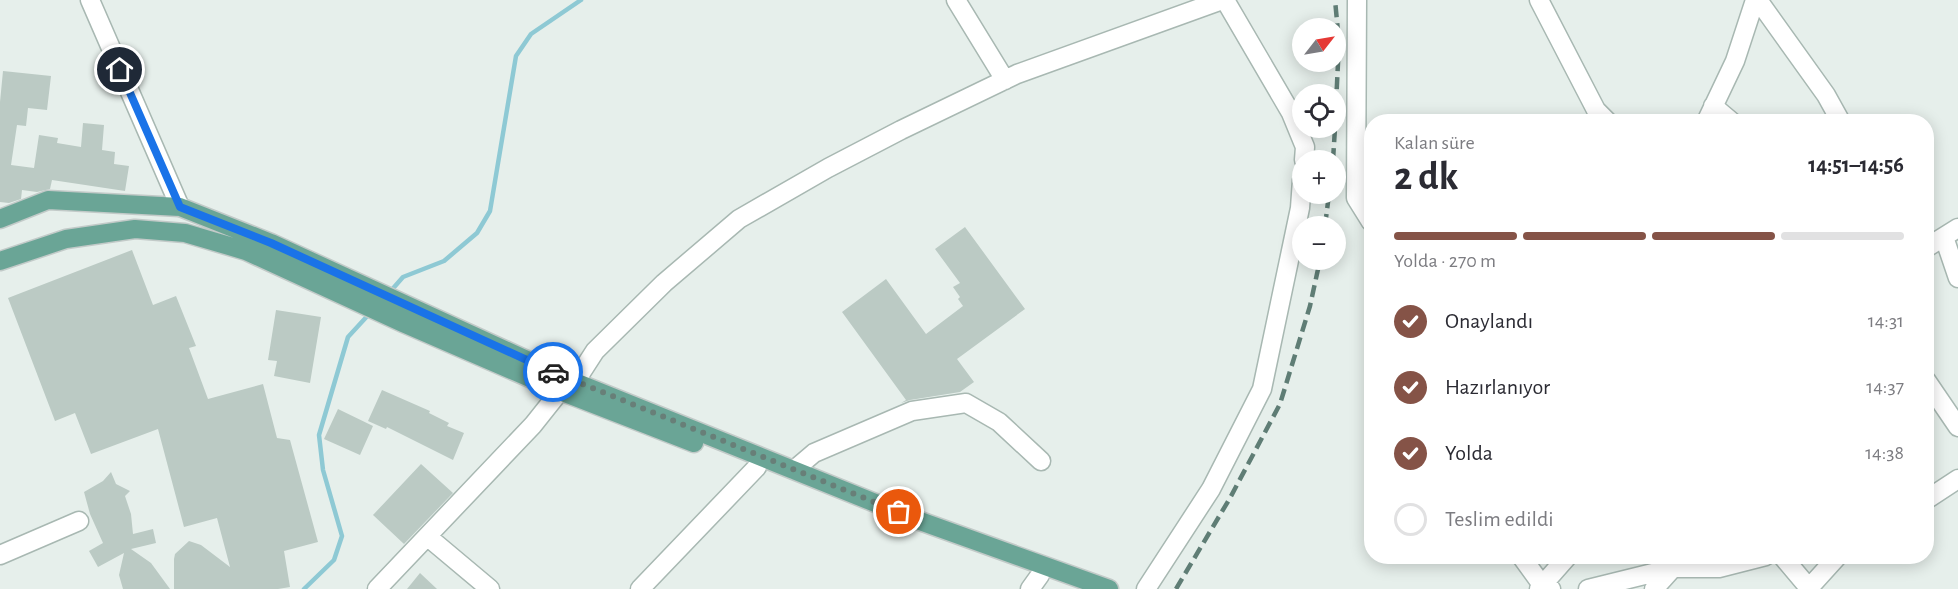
<!DOCTYPE html>
<html lang="tr">
<meta charset="utf-8">
<style>
:root{--surface:#fff;--page:#f2f2f3;--text:#2b2b33;--muted:#7c7c81;--line:#e1e1e2;--accent:#855347}
body{margin:0;font-family:"Alegreya Sans",sans-serif;background:var(--page);color:var(--text);height:100vh;display:flex;flex-direction:column;font-size:22px;white-space:nowrap}
*{box-sizing:border-box;margin:0}
p{font-size:20px;color:var(--muted)}
.icon{flex:none;width:33px;height:33px;fill:none;stroke:currentColor;stroke-width:2;stroke-linecap:round;stroke-linejoin:round}
.map{position:relative;flex:1;overflow:hidden}
.side{position:absolute;left:1364px;top:114px;width:570px;height:450px;display:flex;flex-direction:column;background:var(--surface);border-radius:24px;box-shadow:0 3px 15px #0003}
.side>*{flex:none}
.needle{width:39px;rotate:59deg}
.tools{position:absolute;left:1292px;top:18px;display:grid;gap:12px}
.tools a{display:grid;place-items:center;width:54px;height:54px;border-radius:50%;background:var(--surface);box-shadow:0 3px 15px #0003;font-size:30px}
.pin{position:absolute;display:grid;place-items:center;width:51px;height:51px;color:#fff;margin:-26px;border:3px solid #fff;border-radius:50%;box-shadow:0 2px 6px #0007}
.courier{position:absolute;display:grid;place-items:center;width:60px;height:60px;margin:-30px;border:4px solid #1a73e8;border-radius:50%;background:#fff;color:#222;box-shadow:0 2px 8px #0007}
.head em{font-style:normal;font-weight:700}
.head div{display:flex;flex-direction:column-reverse}
.head{display:flex;align-items:center;justify-content:space-between;height:102px;padding:0 30px}
h1{font-size:39px;font-weight:700;line-height:45px}
.bar{display:grid;grid-template-columns:repeat(4,1fr);gap:9px 6px;align-content:center;height:72px;padding:0 30px}
.bar i{height:8px;border-radius:4px;background:var(--line)}
.bar .current{background:var(--accent)}
.bar p{grid-column:span 4}
ol{padding:0 30px;list-style:none}
li{display:flex;align-items:center;gap:18px;height:66px}
li p{margin-inline-start:auto}
li .icon{padding:6px;border-radius:50%;background:var(--accent);color:#fff;stroke-width:4}
li:last-child{color:var(--muted)}
li i{width:33px;height:33px;border:3px solid var(--line);border-radius:50%}
.map>svg:first-child{display:block}
</style>
<div class="map">
<svg width="1958" height="589" viewBox="0 0 1958 589">
<rect width="100%" height="100%" fill="#e6efeb"/>
<g fill="none" stroke-linecap="round" stroke-linejoin="round">
<path stroke="#8ec9d4" stroke-width="4.5" d="M389,293L403,277L444,261L477,233L490,211L516,56L531,34L581,0
M304,589L334,560L342,536L323,470L319,435L348,337L371,312"/>
</g>
<path fill="#bbcac4" d="M3,71L51,76L47,110L28,108L26,126L17,125L11,165L34,168L39,135L58,138L57,143L81,147L83,123L104,125L102,150L115,152L114,164L129,166L125,191L52,180L50,189L37,192L22,190L21,199L9,203L0,202V102Z
M965,227L1025,309L957,359L974,382L960,392L910,400L901,403L906,400L842,312L886,279L926,334L963,306L958,299L960,297L953,287L960,283L935,249Z
M132,250L153,305L176,296L196,346L189,348L208,399L263,384L277,438L290,440L318,542L284,551L290,587L278,589H174V559L175,554L189,541L201,545L230,567L217,518L184,527L158,429L91,454L75,413L55,421L8,298Z
M276,310L321,317L310,383L274,376L277,361L268,360Z
M382,390L430,411L429,413L449,423L447,426L464,433L453,460L387,427L386,429L368,421Z
M338,409L373,426L360,455L324,439Z
M421,464L453,493L404,544L373,515Z
M111,472L116,484L130,491L125,496L131,514L133,534L153,529L156,543L131,549L151,563L170,589H123L119,575L124,553L98,567L89,551L103,543L90,514L84,492L103,481Z
M420,573L437,589H407Z"/>
<g fill="none" stroke-linecap="round" stroke-linejoin="round">
<defs>
<path id="minor" d="M90,0L180,207
M956,0L1005,80
M1225,0L1291,113L1305,147L1304,160
M1357,0L1356,198L1371,222
M1539,0L1596,110L1608,122
M1758,0L1826,95L1841,122
M1713,106L1732,122
M1706,122L1735,61L1755,0
M1944,237L1958,278
M1926,248L1958,228
M1926,380L1958,427
M794,470L814,453L912,411L966,403L999,422L1041,461
M1926,500L1958,479
M428,537L490,589
M0,555L79,521
M1521,556L1542,585L1551,589
M1782,556L1809,588
M377,589L533,425L564,386L575,382L595,351L664,283L739,219L828,168L901,130L1017,74L1222,0
M640,589L757,467
M1030,589L1040,575
M1146,589L1211,489L1262,389L1300,208L1302,180
M1539,589L1568,556
M1588,589L1673,568H1719L1766,556
M1654,589L1673,568L1662,556
M1808,589L1838,556"/>
<path id="major" d="M0,219L48,200L180,207L271,243L575,382L920,521L1109,589
M0,261L66,239L135,229L185,233L246,251L403,323L560,391L694,443"/>
</defs>
<use href="#minor" stroke="#a8b8b2" stroke-width="21"/>
<use href="#major" stroke="#c2cac8" stroke-width="21"/>
<use href="#minor" stroke="#fff" stroke-width="18"/>
<use href="#major" stroke="#6aa596" stroke-width="18"/>
<path stroke="#5f7d75" stroke-width="4.5" stroke-dasharray="12 6" stroke-linecap="butt" d="M1335,125L1339,42L1335,0
M1333,160L1335,128
M1325,226L1329,194
M1176,589L1230,498L1280,404L1310,306L1320,260"/>
</g>
<g fill="none" stroke-linecap="round" stroke-linejoin="round">
<path stroke="#687f78" stroke-width="6" stroke-dasharray="0 10.8" d="M553,372L899,512"/>
<path stroke="#1a73e8" stroke-width="8" d="M120,70L180,207L271,243L553,372"/>
</g>
</svg>
<div class="tools">
<a><svg class="needle" viewBox="-14 -14 28 28"><path d="M0-13l5 13h-10z" fill="#e53935"/><path d="M0 13l5-13h-10z" fill="#7c7c81"/></svg></a>
<a><svg class="icon" aria-label="locate" viewBox="0 0 24 24"><circle cx="12" cy="12" r="6"/><path d="M12 2v4M12 18v4M2 12h4M18 12h4"/></svg></a>
<a>+</a>
<a>−</a>
</div>
<div class="pin" style="left:899px;top:512px;background:#ea580c"><svg class="icon" aria-label="bag" viewBox="0 0 24 24"><path d="M5 8h14l-1 12H6zM9 8a3 3 0 0 1 6 0"/></svg></div>
<div class="pin" style="left:120px;top:70px;background:#1f2937"><svg class="icon" aria-label="home" viewBox="0 0 24 24"><path d="M3 11l9-7 9 7M6 9v11h12V9"/></svg></div>
<div class="courier" style="left:553px;top:372px"><svg class="icon" aria-label="car" viewBox="0 0 24 24"><path d="M5 17H2v-5l4-1 3-4h7l3 4 3 1v5h-3M9 17h6M6 11h13"/><circle cx="7" cy="17" r="2"/><circle cx="17" cy="17" r="2"/></svg></div>
<section class="side">
<div class="head"><div><h1>2 dk</h1><p>Kalan süre</p></div><em>14:51–14:56</em></div>
<div class="bar"><i class="current"></i><i class="current"></i><i class="current"></i><i></i><p>Yolda · 270 m</p></div>
<ol>
<li><svg class="icon" aria-label="check" viewBox="0 0 24 24"><path d="M5 12l5 5 9-10"/></svg>Onaylandı<p>14:31</p></li>
<li><svg class="icon" aria-label="check" viewBox="0 0 24 24"><path d="M5 12l5 5 9-10"/></svg>Hazırlanıyor<p>14:37</p></li>
<li><svg class="icon" aria-label="check" viewBox="0 0 24 24"><path d="M5 12l5 5 9-10"/></svg>Yolda<p>14:38</p></li>
<li><i></i>Teslim edildi</li>
</ol>
</section>
</div>
